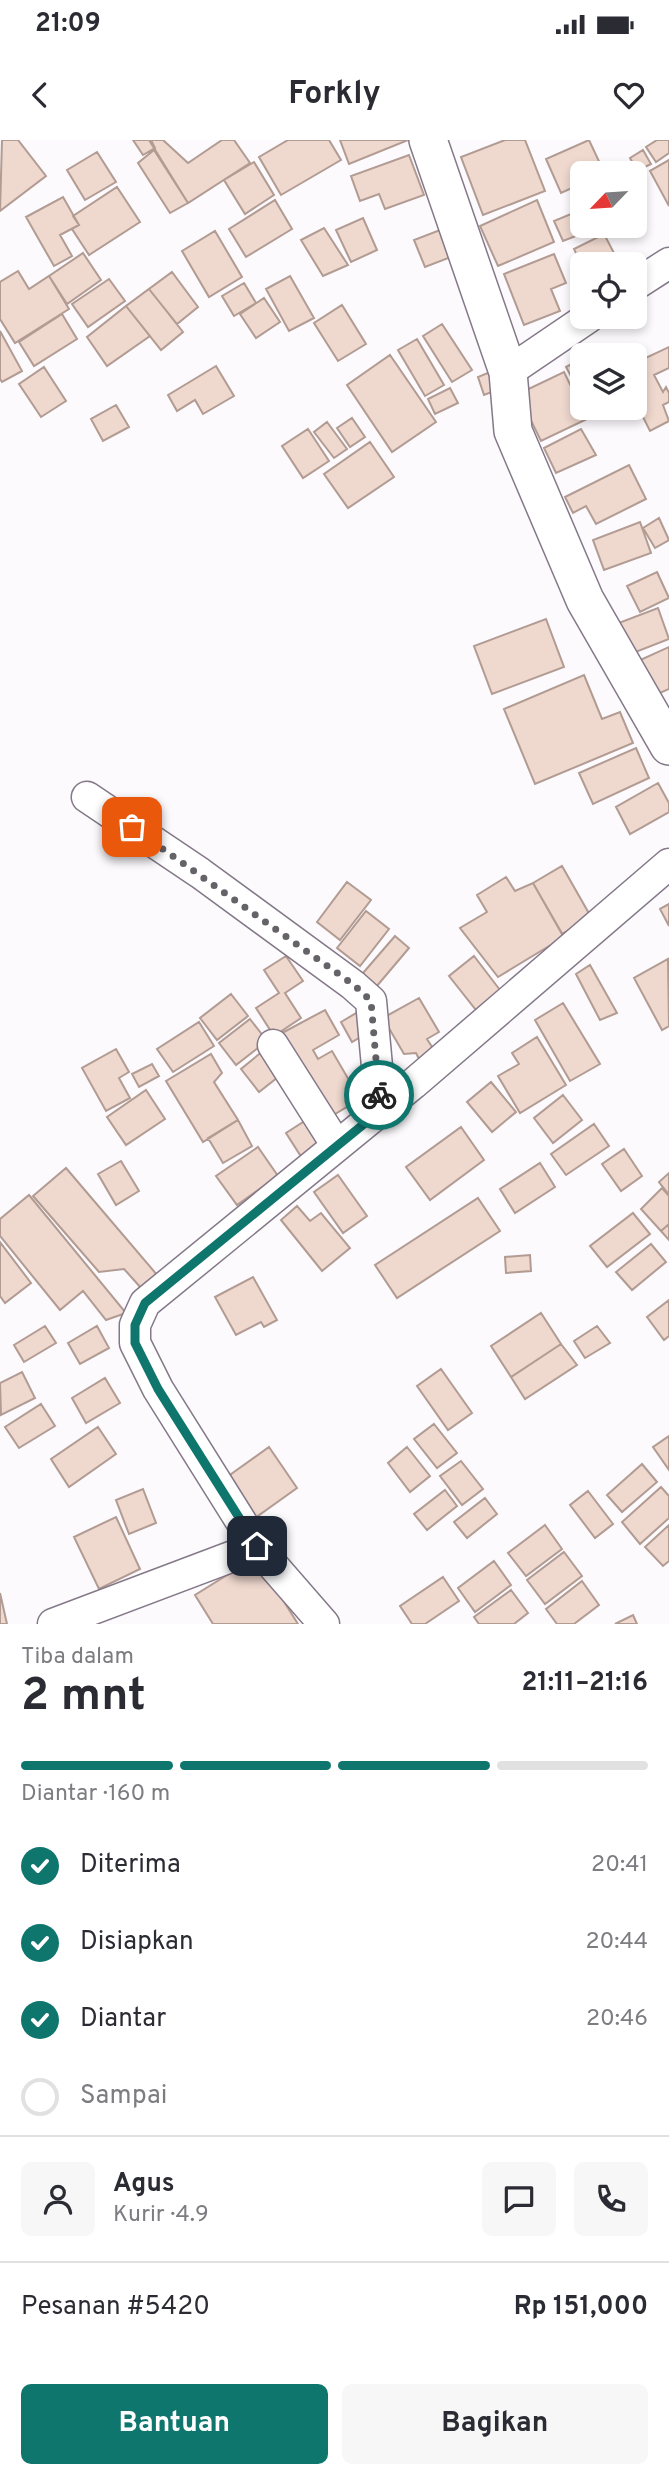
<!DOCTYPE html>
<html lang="id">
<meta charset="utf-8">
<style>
:root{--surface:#fff;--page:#f7f7f7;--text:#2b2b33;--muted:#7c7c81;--line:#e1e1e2;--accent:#0f766e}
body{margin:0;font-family:Overpass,sans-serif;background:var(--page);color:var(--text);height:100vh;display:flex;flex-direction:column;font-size:26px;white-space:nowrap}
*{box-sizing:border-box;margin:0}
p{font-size:23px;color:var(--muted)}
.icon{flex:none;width:38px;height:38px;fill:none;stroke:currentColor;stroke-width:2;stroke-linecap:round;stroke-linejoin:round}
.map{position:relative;height:1484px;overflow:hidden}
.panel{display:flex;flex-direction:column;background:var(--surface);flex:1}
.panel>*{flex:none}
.needle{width:46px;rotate:245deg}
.buttons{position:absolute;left:570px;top:21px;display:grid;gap:14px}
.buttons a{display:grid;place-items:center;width:77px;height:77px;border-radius:10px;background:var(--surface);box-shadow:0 4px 10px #0003;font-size:35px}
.pin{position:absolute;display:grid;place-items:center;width:60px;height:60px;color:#fff;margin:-30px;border-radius:14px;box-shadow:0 4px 10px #0006}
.courier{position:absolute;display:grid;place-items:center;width:70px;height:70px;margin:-35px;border:5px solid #0f766e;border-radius:50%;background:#fff;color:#222;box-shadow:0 2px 9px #0007}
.head em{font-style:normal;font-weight:700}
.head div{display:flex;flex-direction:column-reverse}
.head{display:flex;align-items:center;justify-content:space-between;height:119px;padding:0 21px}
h1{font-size:46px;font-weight:700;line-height:52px}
.bar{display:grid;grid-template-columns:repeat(4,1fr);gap:10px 7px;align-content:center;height:84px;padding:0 21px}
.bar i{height:9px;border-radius:5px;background:var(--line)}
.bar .current{background:var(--accent)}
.bar p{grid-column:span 4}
.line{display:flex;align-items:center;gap:18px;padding:0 21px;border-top:2px solid var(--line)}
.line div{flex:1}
.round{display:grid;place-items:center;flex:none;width:74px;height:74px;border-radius:10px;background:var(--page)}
ol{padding:0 21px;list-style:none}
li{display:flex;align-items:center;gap:21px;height:77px}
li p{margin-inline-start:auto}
li .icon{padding:7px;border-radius:50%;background:var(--accent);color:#fff;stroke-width:4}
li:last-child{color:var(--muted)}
li i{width:38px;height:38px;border:4px solid var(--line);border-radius:50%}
.cta{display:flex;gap:14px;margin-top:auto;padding:14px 21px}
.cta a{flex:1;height:80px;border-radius:10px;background:var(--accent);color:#fff;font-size:28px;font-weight:700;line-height:80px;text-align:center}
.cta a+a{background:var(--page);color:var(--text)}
.status{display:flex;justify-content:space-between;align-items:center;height:49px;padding:0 35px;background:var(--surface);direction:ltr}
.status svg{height:19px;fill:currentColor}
header{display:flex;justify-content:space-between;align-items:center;height:91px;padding:0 21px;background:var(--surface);font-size:32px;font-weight:700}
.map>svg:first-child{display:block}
</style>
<div class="status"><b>21:09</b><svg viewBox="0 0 49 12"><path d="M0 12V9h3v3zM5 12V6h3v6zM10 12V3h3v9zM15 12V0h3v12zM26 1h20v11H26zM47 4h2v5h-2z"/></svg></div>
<header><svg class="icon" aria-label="back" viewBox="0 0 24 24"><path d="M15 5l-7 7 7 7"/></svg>Forkly<svg class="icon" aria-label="heart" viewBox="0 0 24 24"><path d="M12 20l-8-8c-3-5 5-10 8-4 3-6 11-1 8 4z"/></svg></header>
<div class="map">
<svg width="669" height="1484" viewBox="0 0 669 1484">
<rect width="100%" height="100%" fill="#fcfafd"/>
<path fill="#efd8ce" stroke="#b19b92" stroke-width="2" d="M2,0H18L46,36L0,71Z
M133,0H151L155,8L143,15Z
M149,0H163L188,23L222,0H234L250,23L188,63Z
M288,0H329L341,20L281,55L259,17Z
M340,0H408L349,24Z
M505,0H525L545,51L483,75L461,17Z
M589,0L604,32L583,33V43L561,53L546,19Z
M657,0H669V13L656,22L646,7Z
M154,10L188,63L170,73L138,23Z
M643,10L651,24L637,31L630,18Z
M97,12L116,42L85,60L67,30Z
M409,15L424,55L385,69L379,54L360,61L351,36Z
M669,20V66L650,31Z
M254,22L274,55L245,74L224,40Z
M117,47L140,82L89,115L72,89L79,85L73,76Z
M63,57L79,85L60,95L72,116L54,126L26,77Z
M275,60L292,89L246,117L229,89Z
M537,60L554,102L498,126L480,86Z
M583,69V86L594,89L563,101L554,81Z
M363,78L377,110L351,122L336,90Z
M324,88L348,125L323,136L301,100Z
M440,90L451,117L425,127L414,100Z
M215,91L242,137L209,157L182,111Z
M604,94L614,113L591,124H583V128L574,109Z
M83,113L101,140L67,164L49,136Z
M554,114L566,143L551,149L560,171L524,185L504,134Z
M18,131L29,149L49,136L69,169L15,203L0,179V142Z
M172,132L198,167L177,184L149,149Z
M290,136L314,178L289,191L266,149Z
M109,139L125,161L88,187L72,164Z
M244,143L256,163L234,176L222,156Z
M149,149L183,192L161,210L126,166Z
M264,158L280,182L256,198L240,174Z
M342,165L366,204L338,221L314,183Z
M126,166L150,196L107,226L87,197Z
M62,174L77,199L34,226L19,202Z
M442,184L472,230L452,242L423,196Z
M0,191L22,231L2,242L0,239Z
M417,199L444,245L425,256L398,210Z
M669,207V228L654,235L663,252L666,247L669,253V262L663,265L669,281L650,291L635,261V223Z
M390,215L436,282L392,312L347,245Z
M583,218V259L566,227Z
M216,226L234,256L203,274L195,260L177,271L168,255Z
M44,227L66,261L41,277L19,244Z
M490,232L497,250L484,255L478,237Z
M564,232L587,279L541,301L518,254Z
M450,248L458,263L435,274L428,259Z
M116,265L129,287L103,301L91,279Z
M352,278L365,297L350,307L337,288Z
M327,282L347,309L334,318L314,292Z
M308,289L329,321L303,338L282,306Z
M581,289L596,315L556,333L544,308Z
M370,302L394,337L348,368L324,334Z
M629,325L646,359L596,384L586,366L573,373L565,357Z
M659,378L669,400L655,408L643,388Z
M640,382L651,413L604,430L593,400Z
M657,432L669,458L640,472L627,446Z
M658,468L669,499L628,515L616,484Z
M546,479L564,527L492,554L474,506Z
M669,507V549L653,556L638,521Z
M584,535L602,579L620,572L633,603L535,644L504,569Z
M636,608L649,638L593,664L579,633Z
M658,643L669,663V672L630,694L616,667Z
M562,726L591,777L562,794L533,743Z
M506,737L515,751L533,743L564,797L498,837L460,788L487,772L477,755Z
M347,742L371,760L340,800L317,782Z
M669,764V786L660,769Z
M366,771L389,789L360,826L337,808Z
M395,796L409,808L371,853L357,840Z
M286,816L303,841L285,853L301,878L274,896L256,868L279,853L264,830Z
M474,816L500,850L476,870L449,836Z
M668,819L669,886L662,890L634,838Z
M590,825L617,873L600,880L576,834Z
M231,854L248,876L217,900L200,878Z
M419,858L439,892L427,899L434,910L419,919L416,913L404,914L383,878Z
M563,863L600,924L570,941L535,880Z
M325,870L339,895L313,910L318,919L332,911L360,959L330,977L282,893Z
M358,872L369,892L352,902L341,882Z
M250,879L267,901L236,925L219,903Z
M199,882L214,906L173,932L157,909Z
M537,897L566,945L520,973L498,936L519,924L512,913Z
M269,906L287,930L259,952L241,929Z
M116,909L129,932L119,938L130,958L106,971L82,928Z
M211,914L222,933L214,942L238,980L203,1002L166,941Z
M152,924L159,936L139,947L132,934Z
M491,942L516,972L492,992L467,962Z
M146,950L165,979L126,1005L107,977Z
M563,955L582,980L553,1003L534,978Z
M311,977L327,1002L302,1018L286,993Z
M238,980L252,1006L223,1023L208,998Z
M594,984L609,1006L566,1035L551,1014Z
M461,987L484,1020L430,1060L406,1027Z
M258,1007L278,1036L237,1065L216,1036Z
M624,1009L642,1036L621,1051L602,1024Z
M121,1021L139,1051L116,1065L98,1034Z
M540,1023L555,1047L515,1073L500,1049Z
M66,1028L158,1136L142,1149L124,1129L99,1132L33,1056Z
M669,1033V1055L659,1042Z
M338,1035L367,1076L343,1093L314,1052Z
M662,1048L669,1056V1084L661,1091L641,1069Z
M29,1055L126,1173L106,1180L83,1151L60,1170L0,1096V1079Z
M478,1058L500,1091L397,1158L375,1125Z
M297,1066L310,1081L321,1073L350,1108L322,1131L281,1080Z
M633,1073L650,1094L607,1127L590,1106Z
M669,1084V1100L661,1091Z
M0,1102L31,1143L5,1163L0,1156Z
M651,1104L666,1122L632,1150L616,1132Z
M530,1115L531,1131L506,1133L505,1117Z
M253,1137L277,1180L264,1187L261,1182L236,1195L215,1157Z
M669,1160V1196L664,1200L647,1177Z
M541,1173L561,1204L511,1237L491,1206Z
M45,1186L56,1203L24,1222L14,1205Z
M97,1186L109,1208L80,1224L68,1203Z
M597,1186L610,1203L585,1218L574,1201Z
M561,1204L577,1225L525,1259L511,1237Z
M441,1229L472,1273L448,1290L417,1246Z
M22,1232L35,1258L1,1275L0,1243Z
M105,1238L120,1263L86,1283L72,1258Z
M41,1264L55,1286L19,1308L5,1287Z
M434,1284L457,1313L437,1328L414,1299Z
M98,1287L116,1314L69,1347L51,1319Z
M669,1296V1330L653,1307Z
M269,1307L297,1348L255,1378L227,1337Z
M407,1307L430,1336L410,1352L388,1323Z
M461,1321L483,1349L462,1365L440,1336Z
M642,1324L657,1342L622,1372L607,1355Z
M661,1347L669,1356V1378L640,1404L622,1382Z
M143,1349L156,1383L129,1394L116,1360Z
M445,1350L457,1366L427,1390L414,1374Z
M588,1351L613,1384L595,1398L570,1365Z
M485,1358L497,1374L467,1398L454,1382Z
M116,1377L140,1429L99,1449L74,1397Z
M545,1385L562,1409L526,1436L508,1413Z
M669,1385V1421L663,1426L645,1407Z
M564,1412L582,1436L545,1464L527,1440Z
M256,1417L298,1484H213L195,1455Z
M494,1421L511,1445L475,1472L458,1448Z
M443,1437L459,1461L425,1484H412L400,1466Z
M582,1441L599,1465L574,1484H557L546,1469Z
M511,1450L528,1473L514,1484H479L474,1477Z
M0,1453L7,1484H0Z
M633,1475L637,1484H615Z"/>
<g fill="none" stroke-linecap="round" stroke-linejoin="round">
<defs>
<path id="minor" d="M635,145L669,123
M508,232L589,177
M87,657L200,733L353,845L371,861L381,970
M273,905L337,1006
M257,1407L158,1249L135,1203V1185L145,1163L413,944L669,724
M53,1484L257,1407L324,1484"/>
<path id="tertiary" d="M428,0L508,232L513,291L585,460L669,606"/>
</defs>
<use href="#minor" stroke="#847889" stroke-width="33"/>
<use href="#tertiary" stroke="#847889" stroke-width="40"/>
<use href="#minor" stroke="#fff" stroke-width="30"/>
<use href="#tertiary" stroke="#fff" stroke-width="37"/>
</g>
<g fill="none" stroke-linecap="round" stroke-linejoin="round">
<path stroke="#666368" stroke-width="7" stroke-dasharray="0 12.6" d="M132,687L354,845L371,861L379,955"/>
<path stroke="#0f766e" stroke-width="9" d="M257,1406L158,1249L135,1203V1185L145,1163L381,970L379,955"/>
</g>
</svg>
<div class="buttons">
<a><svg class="needle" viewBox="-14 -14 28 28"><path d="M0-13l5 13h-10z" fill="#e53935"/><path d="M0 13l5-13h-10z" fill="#7c7c81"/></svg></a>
<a><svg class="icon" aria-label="locate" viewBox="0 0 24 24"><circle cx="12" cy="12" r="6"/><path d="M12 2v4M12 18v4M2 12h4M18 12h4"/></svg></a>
<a><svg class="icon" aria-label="layers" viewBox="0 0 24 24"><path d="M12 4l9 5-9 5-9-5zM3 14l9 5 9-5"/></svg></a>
</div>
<div class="pin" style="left:132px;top:687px;background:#ea580c"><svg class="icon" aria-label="bag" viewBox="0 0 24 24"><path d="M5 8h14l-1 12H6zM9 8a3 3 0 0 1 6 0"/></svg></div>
<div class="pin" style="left:257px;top:1406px;background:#1f2937"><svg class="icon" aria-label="home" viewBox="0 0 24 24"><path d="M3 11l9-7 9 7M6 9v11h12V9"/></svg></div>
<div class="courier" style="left:379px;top:955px"><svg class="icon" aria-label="bike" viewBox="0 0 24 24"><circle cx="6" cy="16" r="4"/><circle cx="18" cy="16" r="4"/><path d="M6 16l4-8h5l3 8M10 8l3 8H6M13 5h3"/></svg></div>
</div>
<section class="panel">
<div class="head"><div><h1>2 mnt</h1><p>Tiba dalam</p></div><em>21:11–21:16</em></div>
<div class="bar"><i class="current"></i><i class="current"></i><i class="current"></i><i></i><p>Diantar · 160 m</p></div>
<ol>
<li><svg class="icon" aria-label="check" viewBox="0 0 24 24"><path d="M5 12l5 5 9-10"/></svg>Diterima<p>20:41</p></li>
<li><svg class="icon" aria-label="check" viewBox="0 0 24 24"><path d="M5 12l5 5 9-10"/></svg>Disiapkan<p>20:44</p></li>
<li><svg class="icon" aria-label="check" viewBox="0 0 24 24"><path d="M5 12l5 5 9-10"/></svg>Diantar<p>20:46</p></li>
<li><i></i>Sampai</li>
</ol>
<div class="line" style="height:126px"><a class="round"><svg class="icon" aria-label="person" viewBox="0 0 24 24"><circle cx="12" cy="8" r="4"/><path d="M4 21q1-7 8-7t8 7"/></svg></a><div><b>Agus</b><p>Kurir · 4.9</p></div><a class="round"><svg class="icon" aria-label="chat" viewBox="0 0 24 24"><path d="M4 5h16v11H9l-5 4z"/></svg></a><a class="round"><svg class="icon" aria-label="phone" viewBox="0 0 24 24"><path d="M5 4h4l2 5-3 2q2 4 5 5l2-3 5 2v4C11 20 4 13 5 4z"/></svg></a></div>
<div class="line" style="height:91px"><div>Pesanan #5420</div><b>Rp 151,000</b></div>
<div class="cta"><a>Bantuan</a><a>Bagikan</a></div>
</section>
